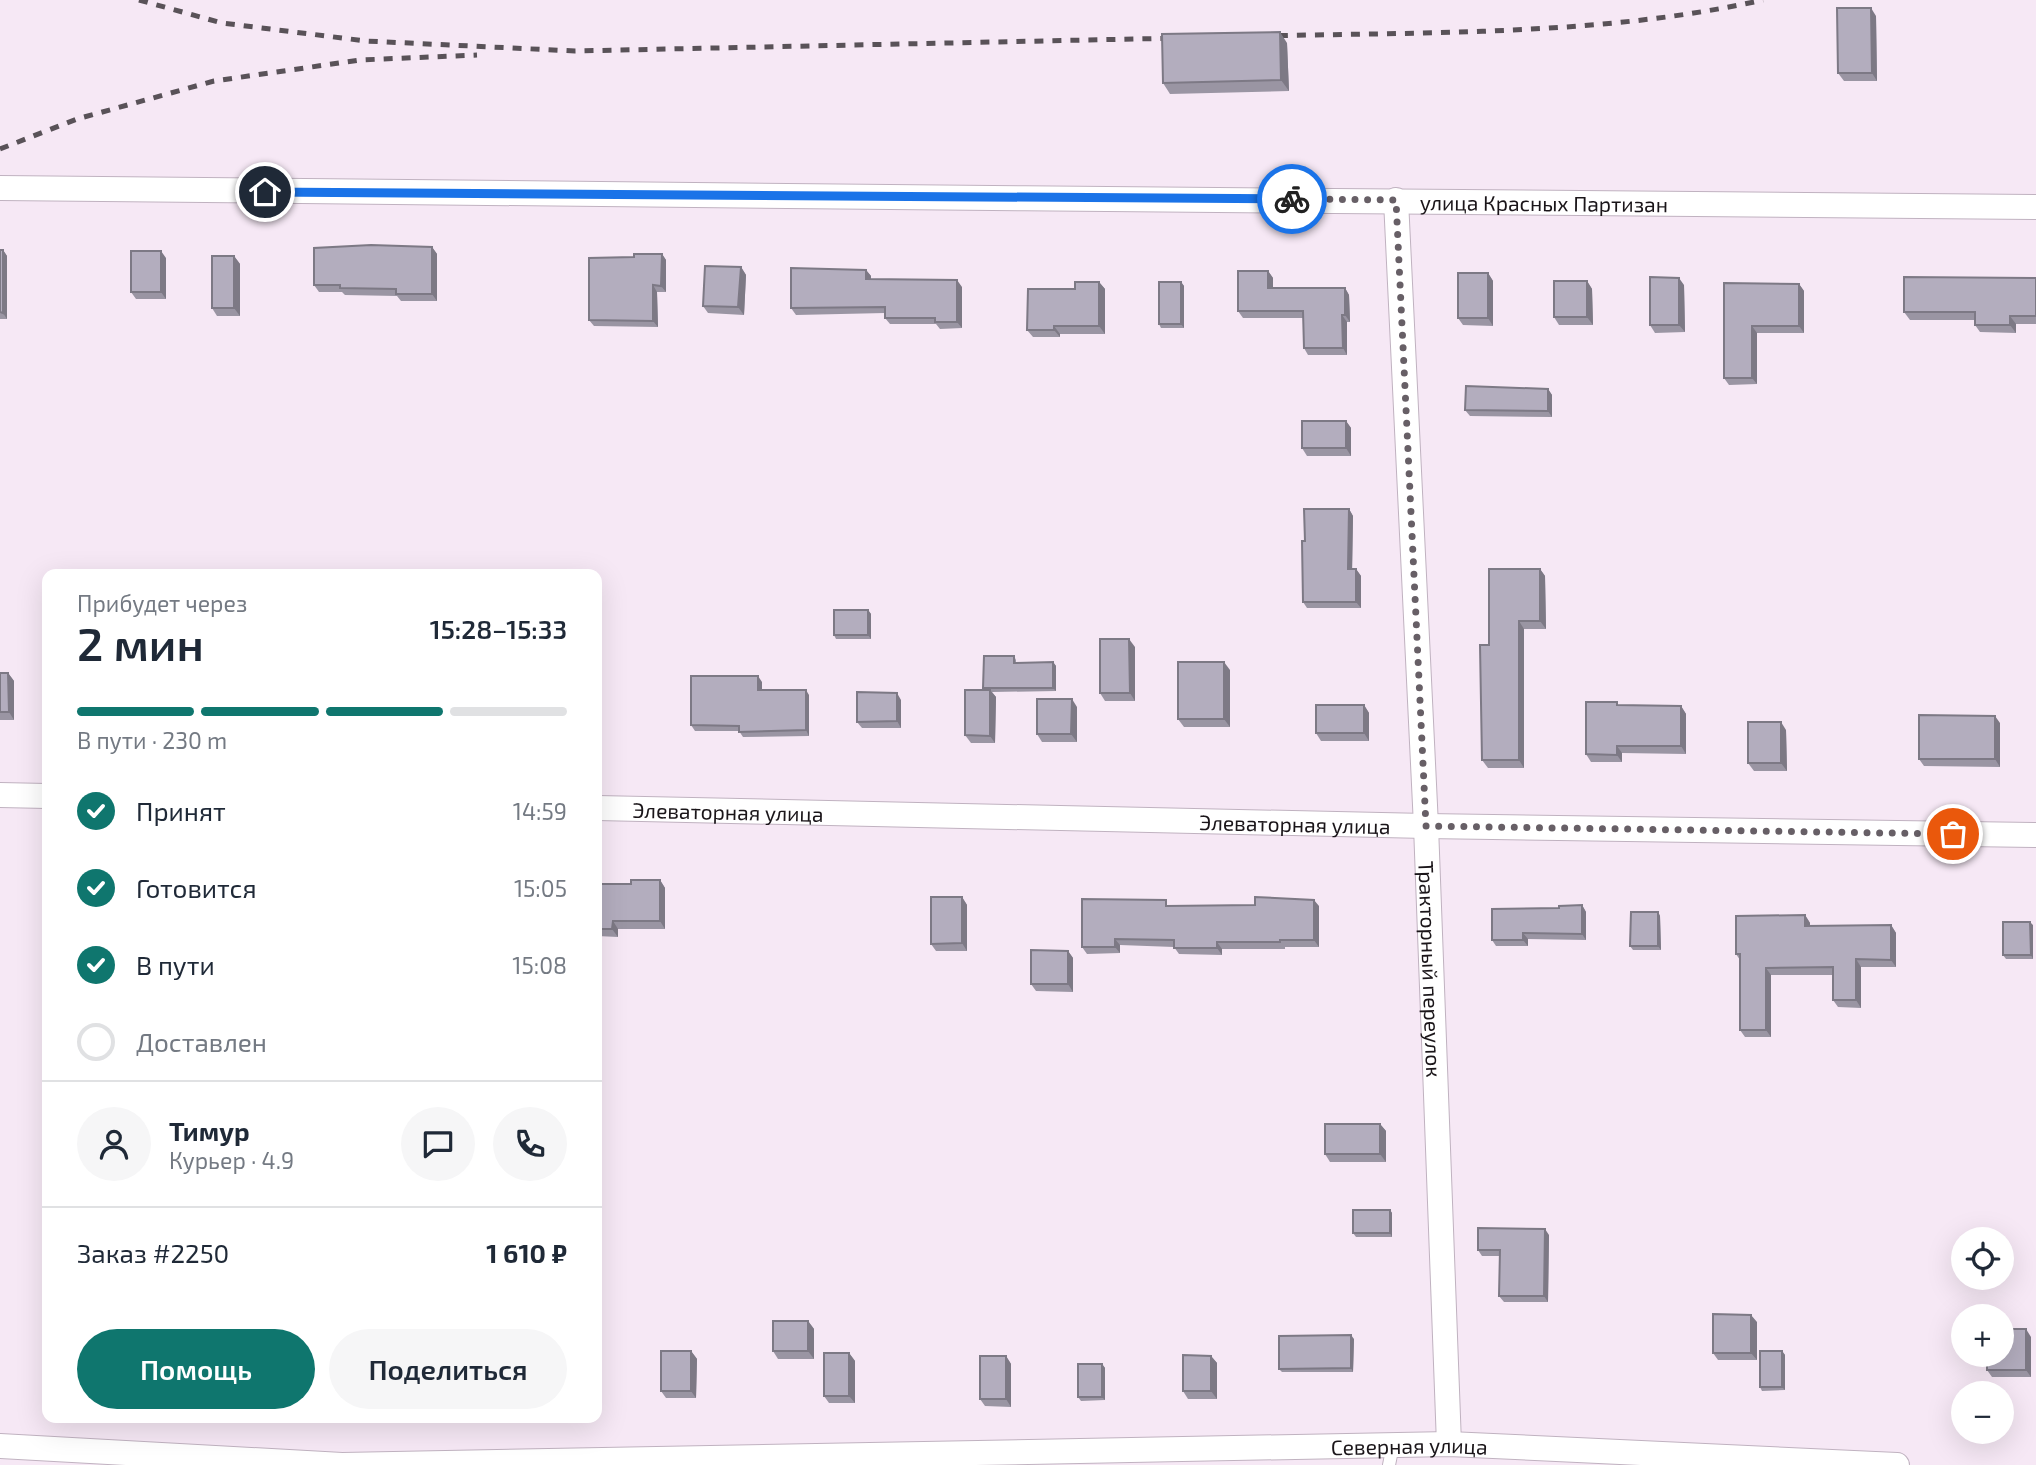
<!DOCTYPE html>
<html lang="ru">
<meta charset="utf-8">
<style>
:root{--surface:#fff;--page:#f6f6f7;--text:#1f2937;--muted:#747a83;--line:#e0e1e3;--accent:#0f766e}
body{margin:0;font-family:"Exo 2",sans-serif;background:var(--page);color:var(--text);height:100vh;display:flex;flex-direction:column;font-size:26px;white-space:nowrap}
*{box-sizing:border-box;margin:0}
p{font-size:23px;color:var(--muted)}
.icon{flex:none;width:38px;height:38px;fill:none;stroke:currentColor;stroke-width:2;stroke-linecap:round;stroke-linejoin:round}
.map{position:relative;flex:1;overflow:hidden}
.details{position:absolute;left:42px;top:569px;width:560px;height:854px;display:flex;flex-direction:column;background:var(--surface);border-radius:14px;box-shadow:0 7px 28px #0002}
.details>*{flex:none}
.fabs{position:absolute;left:1951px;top:1227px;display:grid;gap:14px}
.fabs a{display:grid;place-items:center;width:63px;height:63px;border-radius:50%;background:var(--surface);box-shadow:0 7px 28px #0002;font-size:35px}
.pin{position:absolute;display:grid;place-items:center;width:60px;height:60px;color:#fff;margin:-30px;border:4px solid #fff;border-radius:50%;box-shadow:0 2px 7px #0007}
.courier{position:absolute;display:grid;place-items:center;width:70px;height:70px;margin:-35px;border:5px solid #1a73e8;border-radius:50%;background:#fff;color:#222;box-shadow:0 2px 9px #0007}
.headline em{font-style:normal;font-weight:600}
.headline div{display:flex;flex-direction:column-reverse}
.headline{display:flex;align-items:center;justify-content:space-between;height:119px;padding:0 35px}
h1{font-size:46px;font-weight:600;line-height:52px}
.bar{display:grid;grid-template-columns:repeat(4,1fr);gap:10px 7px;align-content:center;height:84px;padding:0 35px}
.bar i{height:9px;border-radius:5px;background:var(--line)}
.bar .on{background:var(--accent)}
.bar p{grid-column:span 4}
.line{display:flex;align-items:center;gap:18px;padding:0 35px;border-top:2px solid var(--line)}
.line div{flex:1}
.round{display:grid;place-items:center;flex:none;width:74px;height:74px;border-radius:37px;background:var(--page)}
ol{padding:0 35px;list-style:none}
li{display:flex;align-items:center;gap:21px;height:77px}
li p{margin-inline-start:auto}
li .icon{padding:7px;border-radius:50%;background:var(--accent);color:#fff;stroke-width:4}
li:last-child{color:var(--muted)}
li i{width:38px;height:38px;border:4px solid var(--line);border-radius:50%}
.action{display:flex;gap:14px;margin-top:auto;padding:14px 35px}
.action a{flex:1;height:80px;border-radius:42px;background:var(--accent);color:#fff;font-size:28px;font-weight:600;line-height:80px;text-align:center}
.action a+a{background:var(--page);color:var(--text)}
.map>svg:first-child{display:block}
</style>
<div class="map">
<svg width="2036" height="1465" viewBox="0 0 2036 1465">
<rect width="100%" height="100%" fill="#f6e8f5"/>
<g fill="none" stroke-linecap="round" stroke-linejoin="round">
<defs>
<path id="lane" d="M1389,1465L1393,1445"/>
<g id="street">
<path id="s1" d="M0,188C679,198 1357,199 2036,207"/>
<path id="s2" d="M1396,200L1426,826L1449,1444"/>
<path d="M0,795L47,796"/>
<path id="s3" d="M597,808L1426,826L2036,835"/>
<path id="s4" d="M0,1446L342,1465L1449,1444L1897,1465"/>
</g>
</defs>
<use href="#lane" stroke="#c0b2c0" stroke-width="14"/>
<use href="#street" stroke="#c0b2c0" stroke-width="26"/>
<use href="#lane" stroke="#fff" stroke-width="12"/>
<use href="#street" stroke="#fff" stroke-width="24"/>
<path stroke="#595258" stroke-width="5" stroke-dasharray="9 9" stroke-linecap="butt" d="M139,0L222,23L366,41L575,51L1181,38
M1261,36C1426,32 1602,36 1763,0
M0,149L77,119L214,81L360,60L477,55"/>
</g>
<path fill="#9a95a3" d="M1876,16L1877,81H1844L1838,73Z
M1287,43L1289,91L1170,94L1163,83Z
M432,247L437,254V301H401L397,296L345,295L342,292H319L314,285Z
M0,250H3L7,256V319H0Z
M662,254L666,260V292H657L658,327L594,326L589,320L634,257Z
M234,256L240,264V316H217L212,308Z
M166,258V299H136L131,292Z
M741,267L746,275L744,315L708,313L703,306Z
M866,270L871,276V279L962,287V328L940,329L936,324H890L885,318V313L796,315L791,308Z
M1268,271L1273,278V288H1345L1349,295L1350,322H1347V355H1308L1304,348L1303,318H1243L1238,311Z
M1488,273L1493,281V326L1463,325L1458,318Z
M2036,278V324H2016V333L1980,332L1975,325V320H1910L1904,312Z
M1587,281L1592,289L1593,325H1559L1554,317Z
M1099,282L1105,289V334H1060V337H1033L1027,330L1075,289Z
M1181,282L1184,286V328H1161L1159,324Z
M1724,283L1799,284L1804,291V333H1757V384L1729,385L1724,378Z
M1684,285L1685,332L1655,333L1650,325Z
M1548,389L1552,395V417L1470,416L1465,410Z
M1346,421L1351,428V456H1307L1302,448Z
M1349,509L1353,516L1352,569H1356L1361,576V608H1307L1303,602L1305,541Z
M1540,569L1545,576L1546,629H1524V768H1488L1482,760L1489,645Z
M868,610L871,614V639H836L834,635Z
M1135,647V701H1105L1100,693Z
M1014,656L1016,660V662H1053L1056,666V691L992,692L996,697L995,743H971L965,735L984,690L983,688Z
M1230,670V727H1184L1178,719Z
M0,673H8L14,681V720H0Z
M762,682V690L809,695V736L743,737L739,731H695L691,725Z
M901,700V728H862L857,722Z
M1364,705L1369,713V741H1321L1316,733Z
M1619,705L1681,706L1686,714V754L1622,753V762H1591L1586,754Z
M1077,707V742H1042L1037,734Z
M2000,723V767L1924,766L1919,759Z
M1786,730L1787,771H1754L1748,763Z
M660,880L665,888V929H618V937L597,936V884H631Z
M962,897L967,905V951H936L931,944Z
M1582,905L1586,912V940L1528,939V946H1496L1492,940L1559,908Z
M1170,906H1319V947H1285V949H1222V955L1179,954L1174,947L1120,945V953L1087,954L1082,947Z
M1658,912L1660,916L1661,950H1633L1630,946Z
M1805,915L1810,923V926L1891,925L1896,933V967H1861V1008L1838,1007L1833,1000V975H1771V1037H1745L1740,1030V960L1736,954Z
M2033,925V959H2006L2003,955Z
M1068,951L1073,958V992L1036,991L1031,984Z
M1380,1124L1386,1131V1162H1330L1325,1154Z
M1390,1210L1392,1213V1237H1356L1353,1233Z
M1549,1235L1548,1302H1504L1499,1296L1500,1256H1482L1478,1250Z
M808,1321L814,1329V1359H778L773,1351Z
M1757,1322V1360H1718L1713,1353Z
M2031,1337V1377H1992L1987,1370Z
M1354,1339L1353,1372H1282L1279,1369Z
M691,1351L697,1359L696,1398H666L661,1391Z
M1782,1351L1785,1355V1390L1762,1391L1760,1387Z
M849,1353L855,1361V1403H829L824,1396Z
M1006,1356L1011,1364V1407L985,1406L980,1399Z
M1211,1356L1217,1363V1399H1188L1183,1391Z
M1102,1364L1105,1368V1400L1081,1401L1078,1397Z"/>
<path fill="#7d7985" d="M1871,8L1876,16L1877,81L1872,73Z
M1280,32L1287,43L1289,91L1281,80Z
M432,247L437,254V301L432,294Z
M3,250L7,256V319L3,313Z
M161,251L166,258V299L161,292Z
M662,254L666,260V292L661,286Z
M234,256L240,264V316L234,308Z
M741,267L746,275L744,315L738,307Z
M866,270L871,276V286L866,279Z
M1268,271L1273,278V294L1268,288Z
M1488,273L1493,281V326L1488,318Z
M1679,278L1684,285L1685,332L1679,325Z
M957,280L962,287V328L957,322Z
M1587,281L1592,289L1593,325L1587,317Z
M1099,282L1105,289V334L1099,326Z
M1181,282L1184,286V328L1181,324Z
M1799,284L1804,291V333L1799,326Z
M653,285L657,292L658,327L653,321Z
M1345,288L1349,295L1350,322L1345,315Z
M1342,315L1347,322V355L1343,348Z
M2010,316L2016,324V333L2010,325Z
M1054,326L1060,334V337L1054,330Z
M1752,326L1757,333V384L1752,378Z
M1548,389L1552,395V417L1548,411Z
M1346,421L1351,428V456L1346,448Z
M1349,509L1353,516L1352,576L1348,569Z
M1356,569L1361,576V608L1356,602Z
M1540,569L1545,576L1546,629L1540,621Z
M868,610L871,614V639L868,635Z
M1519,621L1524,629V768L1519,760Z
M1129,639L1135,647V701L1130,693Z
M1053,662L1056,666V691L1053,688Z
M1224,662L1230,670V727L1224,719Z
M8,673L14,681V720L9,712Z
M758,676L762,682V695L758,690Z
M806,690L809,695V736L806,730Z
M990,690L996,697L995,743L990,736Z
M897,693L901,700V728L897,721Z
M1072,699L1077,707V742L1071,734Z
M1364,705L1369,713V741L1364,733Z
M1681,706L1686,714V754L1681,746Z
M1995,716L2000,723V767L1995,759Z
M1781,722L1786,730L1787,771L1781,763Z
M1617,746L1622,753V762L1617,755Z
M660,880L665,888V929L660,921Z
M962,897L967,905V951L962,943Z
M1314,900L1319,906V947L1314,940Z
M1582,905L1586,912V940L1582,934Z
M1658,912L1660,916L1661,950L1658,946Z
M1805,915L1810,923V933L1805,926Z
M613,921L618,929V937L612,929Z
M2030,922L2033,925V959L2031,955Z
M1891,925L1896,933V967L1891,960Z
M1523,933L1528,939V946L1523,940Z
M1115,939L1120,945V953L1115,947Z
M1217,942L1222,949V955L1217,948Z
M1068,951L1073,958V992L1068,984Z
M1856,959L1861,967V1008L1856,1000Z
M1766,968L1771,975V1037L1766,1030Z
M1380,1124L1386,1131V1162L1380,1154Z
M1390,1210L1392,1213V1237L1390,1233Z
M1545,1229L1549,1235L1548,1302L1544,1296Z
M1751,1315L1757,1322V1360L1751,1353Z
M808,1321L814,1329V1359L808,1351Z
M2026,1329L2031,1337V1377L2026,1370Z
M1351,1335L1354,1339L1353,1372L1351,1368Z
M691,1351L697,1359L696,1398L691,1391Z
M1782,1351L1785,1355V1390L1782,1387Z
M849,1353L855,1361V1403L849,1396Z
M1006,1356L1011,1364V1407L1006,1399Z
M1211,1356L1217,1363V1399L1211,1391Z
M1102,1364L1105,1368V1400L1102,1397Z"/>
<path fill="#b3adbe" stroke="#7d7985" stroke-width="2" d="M1837,8H1871L1872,73H1838Z
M1280,32L1281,80L1163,83L1162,34Z
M371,245L432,247V294H396V289L340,288V285H314V248Z
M0,250H3V313L0,312Z
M131,251H161V292H131Z
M634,254H662L661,286L653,285V321L589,320V258L634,257Z
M212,256H234V308H212Z
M705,266L741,267L738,307L703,306Z
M791,268L866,270V279L957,280V322H935V318H885V307L791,308Z
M1238,271H1268V288H1345V315H1342L1343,348H1304L1303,311H1238Z
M1458,273H1488V318H1458Z
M1650,277L1679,278V325H1650Z
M1904,277L2036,278V316H2010V325H1975V312H1904Z
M1554,281H1587V317H1554Z
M1075,282H1099V326H1054V330H1027L1028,289H1075Z
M1159,282H1181V324H1159Z
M1724,283L1799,284V326H1752V378H1724Z
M1466,386L1548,389V411L1465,410Z
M1302,421H1346V448H1302Z
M1304,509H1349L1348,569H1356V602H1303L1302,541H1305Z
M1489,569H1540V621H1519V760H1482L1480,645H1489Z
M834,610H868V635H834Z
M1100,639H1129L1130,693H1100Z
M984,656H1014V663L1053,662V688H983Z
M1178,662H1224V719H1178Z
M0,673H8L9,712H0Z
M691,676H758V690H806V730L739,732V726L691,725Z
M965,690H990V736L965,735Z
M857,692L897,693V721L857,722Z
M1037,699H1072L1071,734H1037Z
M1586,702H1617V705L1681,706V746H1617V755L1586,754Z
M1316,705H1364V733H1316Z
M1919,715L1995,716V759H1919Z
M1748,722H1781V763H1748Z
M631,880H660V921H613L612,929H597V884H631Z
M931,897H962V943L931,944Z
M1255,897L1314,900V940H1280V942H1217V948H1174V940L1115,939V947H1082V899L1166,900V906L1255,905Z
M1582,905V934L1523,933V940H1492V909L1559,908V906Z
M1631,912H1658V946H1630Z
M1805,915V926L1891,925V960L1856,959V1000H1833V967L1766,968V1030H1740V954H1736V916Z
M2003,922H2030L2031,955H2003Z
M1031,950L1068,951V984H1031Z
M1325,1124H1380V1154H1325Z
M1353,1210H1390V1233H1353Z
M1478,1228L1545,1229L1544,1296H1499L1500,1250H1478Z
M1713,1314L1751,1315V1353H1713Z
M773,1321H808V1351H773Z
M2002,1329H2026V1370H1987V1354H2002Z
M1351,1335V1368L1279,1369V1336Z
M661,1351H691V1391H661Z
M1760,1351H1782V1387H1760Z
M824,1353H849V1396H824Z
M1183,1355L1211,1356V1391H1183Z
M980,1356H1006V1399H980Z
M1078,1364H1102V1397H1078Z"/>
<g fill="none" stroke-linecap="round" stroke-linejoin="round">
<path stroke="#675f66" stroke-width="7" stroke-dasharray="0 12.6" d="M1292,199L1396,200L1426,826L1953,834"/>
<path stroke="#1a73e8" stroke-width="9" d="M265,192L1292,199"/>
</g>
<g text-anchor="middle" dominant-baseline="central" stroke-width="5" stroke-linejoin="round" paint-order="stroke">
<g font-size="21" fill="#1a1519" stroke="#fef8fe">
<text stroke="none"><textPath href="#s1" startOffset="1544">улица Красных Партизан</textPath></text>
<text stroke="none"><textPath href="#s3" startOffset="131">Элеваторная улица</textPath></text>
<text stroke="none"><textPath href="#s3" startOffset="698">Элеваторная улица</textPath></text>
<text stroke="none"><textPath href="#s2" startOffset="770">Тракторный переулок</textPath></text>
<text stroke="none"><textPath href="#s4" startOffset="1410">Северная улица</textPath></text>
</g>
</g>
</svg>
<div class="fabs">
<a><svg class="icon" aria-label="locate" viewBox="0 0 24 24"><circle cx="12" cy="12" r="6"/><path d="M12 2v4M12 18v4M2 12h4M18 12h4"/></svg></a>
<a>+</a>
<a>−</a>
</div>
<div class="pin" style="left:1953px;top:834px;background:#ea580c"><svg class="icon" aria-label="bag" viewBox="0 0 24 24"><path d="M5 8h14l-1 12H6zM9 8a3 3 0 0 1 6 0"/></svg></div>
<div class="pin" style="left:265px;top:192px;background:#1f2937"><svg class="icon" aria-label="home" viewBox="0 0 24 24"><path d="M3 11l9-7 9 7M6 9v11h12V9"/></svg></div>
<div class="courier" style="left:1292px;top:199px"><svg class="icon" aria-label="bike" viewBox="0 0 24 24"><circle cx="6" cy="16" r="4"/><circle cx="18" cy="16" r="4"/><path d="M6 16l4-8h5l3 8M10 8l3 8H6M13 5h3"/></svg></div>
<section class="details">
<div class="headline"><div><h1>2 мин</h1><p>Прибудет через</p></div><em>15:28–15:33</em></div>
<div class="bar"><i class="on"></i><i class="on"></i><i class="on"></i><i></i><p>В пути · 230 m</p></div>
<ol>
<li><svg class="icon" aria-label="check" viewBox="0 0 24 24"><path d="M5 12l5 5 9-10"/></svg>Принят<p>14:59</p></li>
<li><svg class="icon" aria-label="check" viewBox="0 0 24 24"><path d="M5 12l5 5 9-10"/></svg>Готовится<p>15:05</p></li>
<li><svg class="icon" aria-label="check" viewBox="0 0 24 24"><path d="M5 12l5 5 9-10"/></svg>В пути<p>15:08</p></li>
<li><i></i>Доставлен</li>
</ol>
<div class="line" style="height:126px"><a class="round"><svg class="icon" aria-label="person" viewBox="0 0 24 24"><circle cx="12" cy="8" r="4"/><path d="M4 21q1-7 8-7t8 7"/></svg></a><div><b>Тимур</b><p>Курьер · 4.9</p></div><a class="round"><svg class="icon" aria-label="chat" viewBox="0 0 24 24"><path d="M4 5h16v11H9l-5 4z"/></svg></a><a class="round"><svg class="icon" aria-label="phone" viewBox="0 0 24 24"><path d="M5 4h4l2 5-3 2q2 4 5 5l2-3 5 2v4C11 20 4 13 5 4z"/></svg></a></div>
<div class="line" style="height:91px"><div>Заказ #2250</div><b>1 610 ₽</b></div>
<div class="action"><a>Помощь</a><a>Поделиться</a></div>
</section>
</div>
